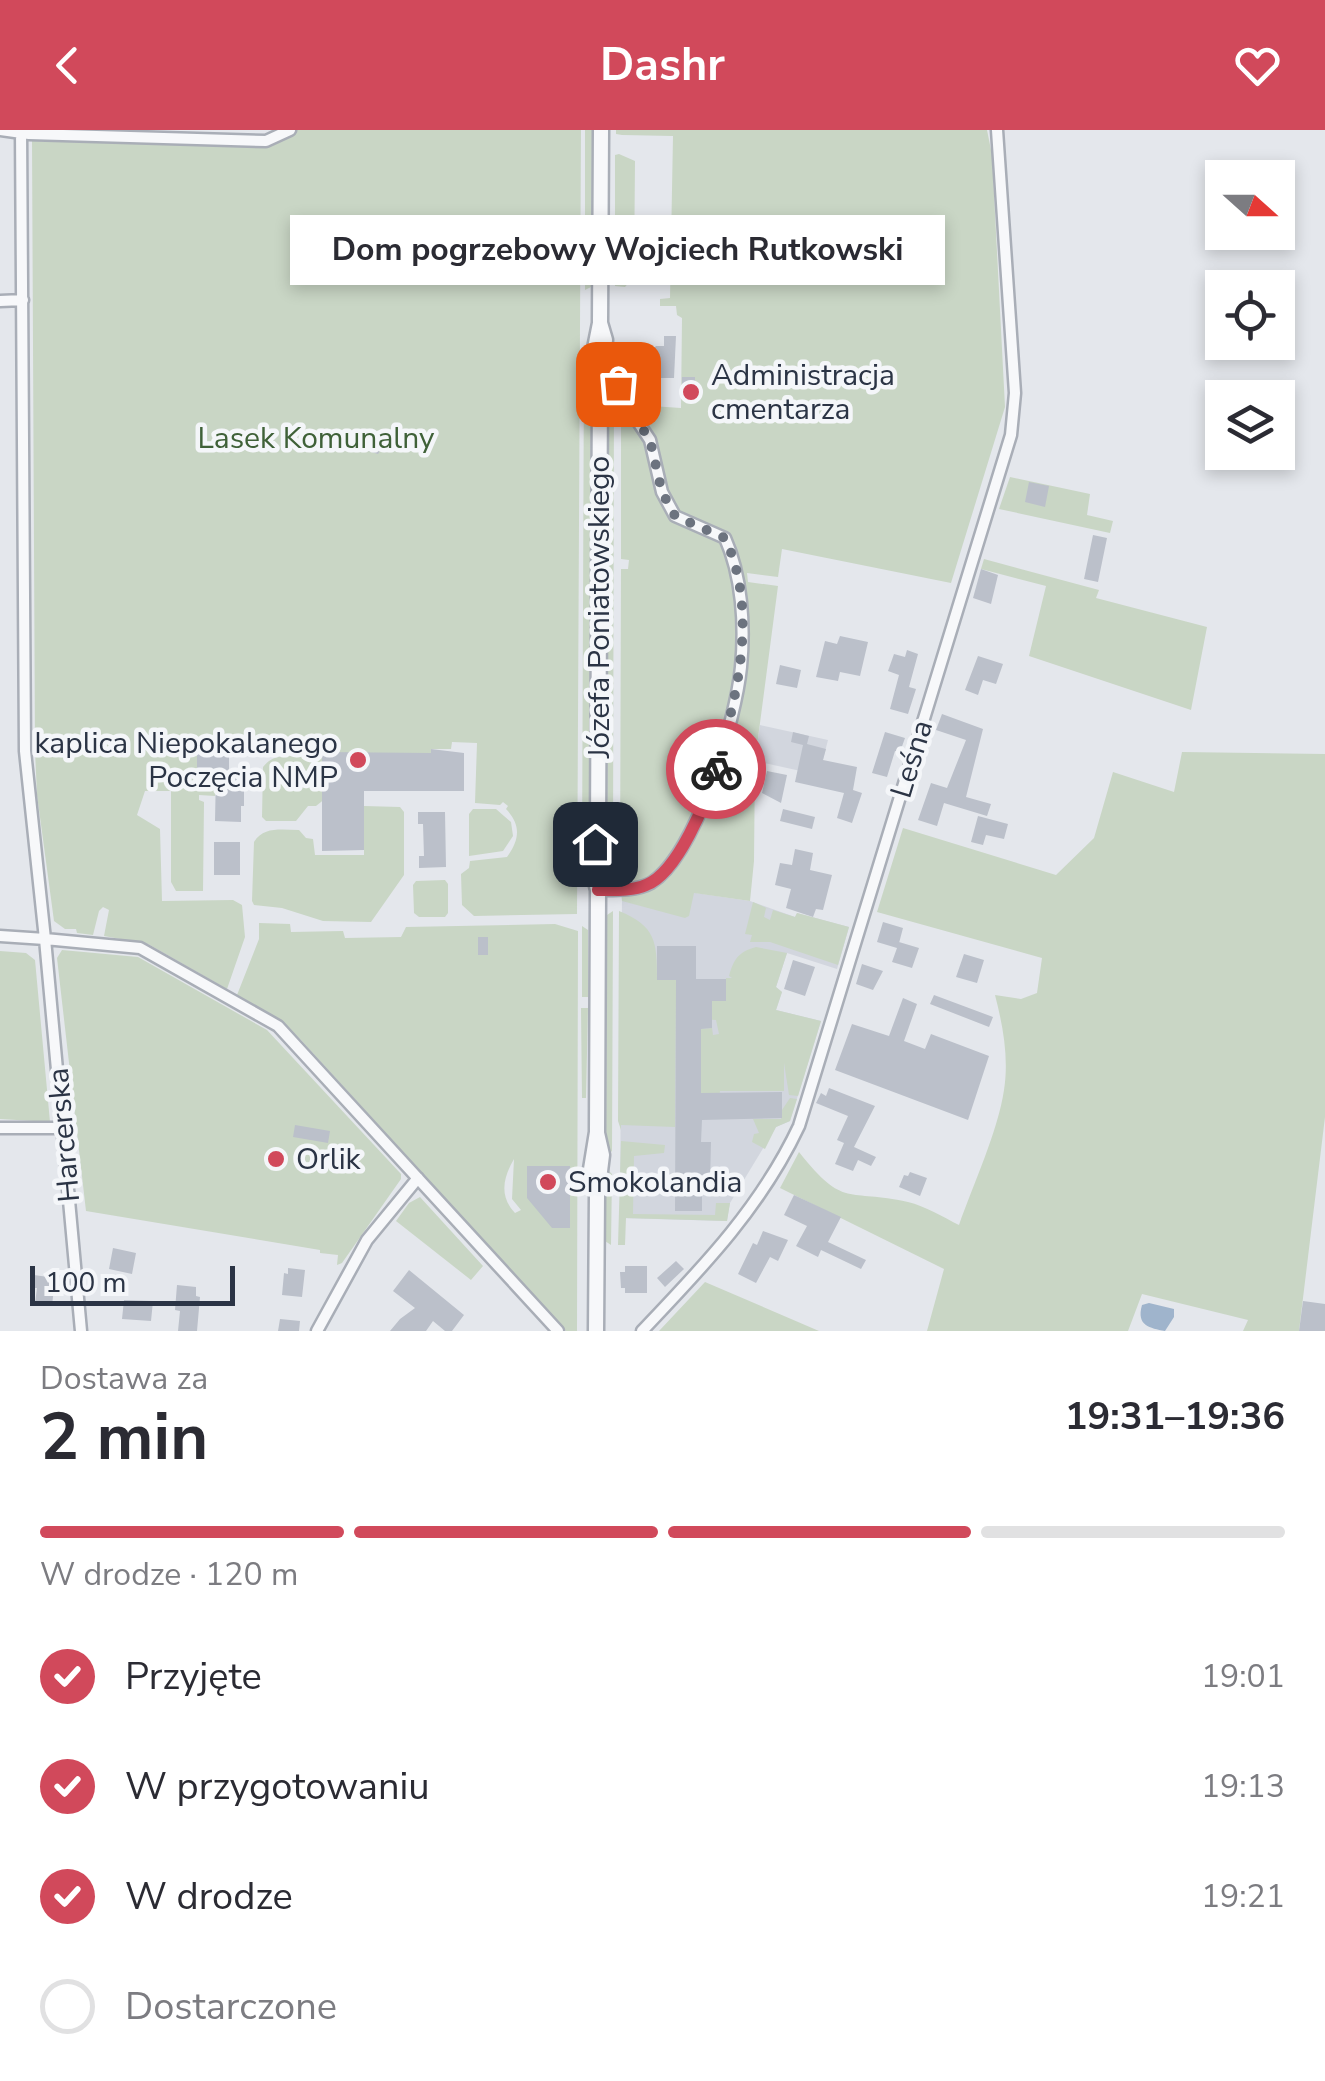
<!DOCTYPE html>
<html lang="pl">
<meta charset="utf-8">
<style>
:root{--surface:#fff;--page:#f2f2f3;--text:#2b2b33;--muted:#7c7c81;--line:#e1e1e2;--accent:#d1495b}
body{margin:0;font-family:"Nunito Sans",sans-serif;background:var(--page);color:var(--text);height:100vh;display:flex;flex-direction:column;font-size:38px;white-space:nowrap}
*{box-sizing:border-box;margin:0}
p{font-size:32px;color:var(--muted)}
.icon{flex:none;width:55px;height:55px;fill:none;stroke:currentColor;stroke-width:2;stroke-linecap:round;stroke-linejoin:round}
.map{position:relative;height:1201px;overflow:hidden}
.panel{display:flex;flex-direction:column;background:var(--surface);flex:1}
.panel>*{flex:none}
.needle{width:65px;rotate:111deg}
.controls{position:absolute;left:1205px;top:30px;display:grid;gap:20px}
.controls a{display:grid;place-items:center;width:90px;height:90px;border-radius:0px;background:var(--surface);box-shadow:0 5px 15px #0003;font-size:50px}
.scale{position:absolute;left:30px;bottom:25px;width:205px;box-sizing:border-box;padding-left:10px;border:5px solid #2b3445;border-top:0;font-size:28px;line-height:35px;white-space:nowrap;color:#2b3445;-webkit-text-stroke:8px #f4f6f9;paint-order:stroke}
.pin{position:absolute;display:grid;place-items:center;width:85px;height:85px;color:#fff;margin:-42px;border-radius:20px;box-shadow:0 5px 15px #0006}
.courier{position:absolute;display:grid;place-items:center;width:100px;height:100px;margin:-50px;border:8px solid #d1495b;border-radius:50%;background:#fff;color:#222;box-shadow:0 2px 12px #0007}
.bubble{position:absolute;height:70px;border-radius:0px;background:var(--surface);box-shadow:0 5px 15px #0003;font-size:32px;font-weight:700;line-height:70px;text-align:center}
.overview em{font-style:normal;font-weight:700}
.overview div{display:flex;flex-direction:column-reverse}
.overview{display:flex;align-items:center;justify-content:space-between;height:170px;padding:0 40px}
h1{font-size:65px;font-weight:700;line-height:75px}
.bar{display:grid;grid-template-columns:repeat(4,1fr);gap:15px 10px;align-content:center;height:120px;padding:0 40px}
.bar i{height:12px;border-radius:8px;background:var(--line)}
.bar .current{background:var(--accent)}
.bar p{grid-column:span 4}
ol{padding:0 40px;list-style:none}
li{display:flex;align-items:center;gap:30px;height:110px}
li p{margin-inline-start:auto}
li .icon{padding:10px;border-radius:50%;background:var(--accent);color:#fff;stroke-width:4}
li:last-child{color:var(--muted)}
li i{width:55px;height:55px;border:5px solid var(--line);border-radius:50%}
header{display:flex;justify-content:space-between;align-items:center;height:130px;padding:0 40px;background:var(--accent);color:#fff;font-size:45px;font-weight:700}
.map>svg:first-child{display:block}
</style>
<header><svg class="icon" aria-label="back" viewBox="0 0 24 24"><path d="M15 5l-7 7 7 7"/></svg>Dashr<svg class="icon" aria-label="heart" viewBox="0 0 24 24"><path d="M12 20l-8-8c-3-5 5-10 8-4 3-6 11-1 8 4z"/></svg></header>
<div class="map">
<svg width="1325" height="1201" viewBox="0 0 1325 1201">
<rect width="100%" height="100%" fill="#e4e7ec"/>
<path fill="#d2d6de" d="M760,595L828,610L819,645L755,631Z
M689,762L750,771L795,787L797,783L849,797L837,839L787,823L776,857L782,862L776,880L821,891L790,991L776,997L730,1073L727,1091L620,1088L622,764Z"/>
<path fill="#c9d6c5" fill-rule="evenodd" d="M294,0H581L577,784L474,786L462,775L461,744L469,738L470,731L507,727C520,709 521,695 506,679L508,676L503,672L500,675L475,673L477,613L452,612L451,619H431V623L326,668L316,676H308L296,691H266L262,687L263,637C271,627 279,626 291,626V617L197,616V642H216L215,666L199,665V670L204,672L203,761H176L171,752V661H145L137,685L160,699L162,771L233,770L242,775L245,807L227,859L148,814L104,806L109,780L103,777L99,781L93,805L77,803L76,799H65L54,791L37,665L35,620L32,11L268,17L288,8Z
M585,0H592L591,157L585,160Z
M616,0H987L992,25L1005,277L951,453L782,419L778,447L747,443L748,452L778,456L755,631L754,731L750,771L694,763L689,786L685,788L622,771L620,752L621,439H628L629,430L621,429V262L636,261V275L681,278L682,188L677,185L676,176H660V169L670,168L673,6L622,5L616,4Z
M619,24L635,31L634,147L625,157L615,156V25Z
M588,220H591L589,730H582L584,226Z
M614,261L613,726L610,730L607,729L609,264Z
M1010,347L1090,364L1087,385L1113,391L1110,403L999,379Z
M984,429L1099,460L1096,468L1207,497L1191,580L1029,526L1046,456L981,439Z
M1182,622L1325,624V987L1299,1201H1243L1248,1190L1142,1164L1128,1201H927L944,1139L780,1058L799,1022C845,1080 847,1058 908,1072C925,1076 943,1087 959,1095C973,1055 998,1001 1004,960C1009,928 1003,896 995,865L1021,869L1037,863L1042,828L877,782L903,698L1056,745L1094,708L1113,642L1174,662Z
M364,676L400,677L404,682V745L371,792L323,791L282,778L254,775L252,771L254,712C264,696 282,700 299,700L306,708L313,709L315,725H364Z
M473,679H496L511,692L513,706L503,721L469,726V684Z
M445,750L448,754V783L445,787H419L414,783L413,755L416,751Z
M753,772L769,779L766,778L764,787L770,790L773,780L795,787L797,783L849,797L838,835L770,812H750L752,805L745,804Z
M613,781L612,1021L606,1027L607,785Z
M619,781C656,796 657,812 657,849L689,850L676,871L675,997L621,995V1000L618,991Z
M259,793L290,794L291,802L343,801L345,808L401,807L406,797L555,794L578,801L577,1201H566L300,909L279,889L237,865L259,809ZM514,1029L512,1069L521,1080L515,1083C499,1066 503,1048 514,1029Z
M582,796L588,800V867H582Z
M756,817L787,823L776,857L782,862L776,880L821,891L798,966L789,965L784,933V961H720L719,967H701V899L712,898L713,905L719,904L716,890L701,889V871L726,870V848H732L729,846C734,829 738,822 756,817Z
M62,820L138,827L267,900L401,1044V1049L342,1133L337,1135L338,1125L320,1123V1120L86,1081L57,828Z
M0,821L26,823L35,830L50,992L0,989Z
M581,878H588L586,968H582Z
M790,968L797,969L790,991L776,997L765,1019L752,1012L754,1004L759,1003L753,989H781L782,980Z
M621,1011L665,1015L664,1023L634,1026L633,1084L715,1085L716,1073H730L727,1091L626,1088L625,1115H618Z
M606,1038L612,1044L611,1115L605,1111Z
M420,1067L483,1136L471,1150L396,1091L409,1073Z
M705,1152L819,1201H659Z"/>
<path fill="#9fb4cc" d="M1149,1173L1174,1179V1187L1165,1201C1150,1198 1136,1196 1142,1175Z"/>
<path fill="#bbc0ca" d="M664,206H676L674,248H641V228H651V221L656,216H664Z
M682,247H695V255H700V270H682Z
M365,310L386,311L378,324L368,321Z
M1029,352L1049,356L1045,377L1025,372Z
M1093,405L1107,408L1098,452L1084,449Z
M981,439L998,445L991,474L973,468Z
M840,506L868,512L860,546L840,542L838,551L816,547L825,511L837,514Z
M907,520L918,524L909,557L916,559L908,584L890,579L899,545L888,541L894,524L905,527Z
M978,526L1003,534L996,554L983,550L978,565L965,560Z
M780,535L801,540L797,558L776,554Z
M942,584L983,599L966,667L991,674L987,686L944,673L937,696L918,690L931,653L947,658L966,610L936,600Z
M793,602L809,606L807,614L826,619L823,630L857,637L853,660L862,663L852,693L837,688L844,663L795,652L803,615L791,612Z
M885,602L905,608L900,622L895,621L887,647L872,643Z
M197,616L229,617V641H241V647H244V676H241V692L215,691L216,642H197Z
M431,619L464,623V661H364V720L322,721V622L431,623Z
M767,641L787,645L781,673L762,663Z
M783,679L815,687L812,699L780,691Z
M418,682H445L446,737L419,738V726H424L423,694H418Z
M978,686L1008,694L1004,709L986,705L983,715L971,712Z
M214,712H240V745H214Z
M795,719L813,723L810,740L832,745L823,780L816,779L813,787L786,778L791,759L775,755L780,733L792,735Z
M883,792L903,798L898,817L899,812L919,818L912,838L892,832L897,818L877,812Z
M478,807H488V825H478Z
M657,816H696V849H726V871H712V898L701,899V963L782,962V988L702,990L701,1012H711L710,1052L702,1051V1081H675L676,850H657Z
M964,824L984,830L977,853L956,847Z
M793,830L815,837L805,866L784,859Z
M862,834L883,841L873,860L856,854Z
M934,865L993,887L989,897L930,874Z
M903,868L917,874L904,911L925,919L931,904L989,926L968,990L835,940L852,894L889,906Z
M829,958L875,976L854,1017L876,1027L871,1036L858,1030L853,1041L835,1034L844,1013L837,1010L848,986L816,973L821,963L826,966Z
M295,995L330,1001L328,1013L293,1007Z
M527,1036H570V1098H552L527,1068Z
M910,1042L927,1048L920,1066L899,1057L904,1045L908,1046Z
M794,1065L841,1087L828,1112L866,1130L861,1139L821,1120L818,1127L796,1116L807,1096L784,1085Z
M763,1101L788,1110L778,1131L770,1127L756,1153L738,1144L753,1113L757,1115Z
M113,1118L136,1123L132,1144L109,1139Z
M676,1131L684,1139L665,1157L657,1148Z
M625,1136H647V1163H625V1158H621L620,1142H625Z
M288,1138L305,1140L302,1167L282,1165L284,1143L288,1144Z
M409,1140L464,1185L452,1201H445L433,1191L426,1201H390L400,1189L415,1178L393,1161Z
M34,1145L55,1148L52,1176L35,1173L37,1158H32Z
M177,1155L196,1157V1166L200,1167L197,1201H178L180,1181L175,1180Z
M124,1170L153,1171L151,1191L122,1189Z
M1303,1171L1325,1174V1201H1299Z
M280,1189L300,1191L299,1201H278Z"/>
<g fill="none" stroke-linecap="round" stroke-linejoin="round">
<defs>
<path id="minor" d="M0,0L29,4L266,11L290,0
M21,0L25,621L45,809L140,818L278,896L558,1201
M0,171L23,170
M598,760C613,760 637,761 651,753C697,724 736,589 741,537C745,495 742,446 725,408L675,386L662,362L650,310L628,277L618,254
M0,806L45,809L81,1201
M0,998H64
M317,1201L367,1110L418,1048
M642,1201C703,1137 761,1077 799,996L1011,305L1015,263L997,0"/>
<path id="tertiary" d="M600,193L605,210L600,244
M598,760L592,734L598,704L600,250L594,223L600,193L601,0
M597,1066L591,1039L597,1002L598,760L603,734L598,705
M596,1201L597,1066L602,1025L597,1003"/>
</defs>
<use href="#minor" stroke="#a9aeb7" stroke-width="15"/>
<use href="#tertiary" stroke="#a9aeb7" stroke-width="19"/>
<use href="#minor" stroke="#f7f8fa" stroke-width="10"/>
<use href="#tertiary" stroke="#f7f8fa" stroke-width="14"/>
</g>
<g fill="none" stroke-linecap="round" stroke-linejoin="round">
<path stroke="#6c737f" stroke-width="10" stroke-dasharray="0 18" d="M618,254L628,277L650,310L662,362L675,386L725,408C759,481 737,566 716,639"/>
<path stroke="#d1495b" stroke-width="12" d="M595,714L598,704L603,734L598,760C613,760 633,761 646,755C678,743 707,670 716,639"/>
</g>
<g fill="#d1495b" stroke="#f4f6f9" stroke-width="4">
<circle cx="691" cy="262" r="10"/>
<circle cx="358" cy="630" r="10"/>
<circle cx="276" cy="1029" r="10"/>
<circle cx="548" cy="1052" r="10"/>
</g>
<g text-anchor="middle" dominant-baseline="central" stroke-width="9" stroke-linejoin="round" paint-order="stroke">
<g font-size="30" fill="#2b3445" stroke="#f4f6f9" text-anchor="start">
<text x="711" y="245">Administracja<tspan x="711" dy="34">cmentarza</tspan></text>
<text x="338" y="613" text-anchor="end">kaplica Niepokalanego<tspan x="338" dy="34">Poczęcia NMP</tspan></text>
<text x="296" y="1029">Orlik</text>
<text x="568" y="1052">Smokolandia</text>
</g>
<g font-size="30" fill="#3f6138" stroke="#f4f6f9">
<text x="316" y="308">Lasek Komunalny</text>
</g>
<g font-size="30" fill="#2b3445" stroke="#f4f6f9">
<text transform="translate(599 477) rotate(-90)">Józefa Poniatowskiego</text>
<text transform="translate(912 629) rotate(-73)">Leśna</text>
<text transform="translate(64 1005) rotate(-95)">Harcerska</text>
</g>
</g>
</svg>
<div class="controls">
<a><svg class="needle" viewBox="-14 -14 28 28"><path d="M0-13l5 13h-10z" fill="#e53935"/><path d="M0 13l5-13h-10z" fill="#7c7c81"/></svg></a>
<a><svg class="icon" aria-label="locate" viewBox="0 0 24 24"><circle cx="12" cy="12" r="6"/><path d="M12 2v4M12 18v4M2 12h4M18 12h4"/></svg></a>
<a><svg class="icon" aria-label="layers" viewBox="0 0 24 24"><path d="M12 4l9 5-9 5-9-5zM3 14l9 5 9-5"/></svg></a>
</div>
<div class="scale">100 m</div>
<div class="pin" style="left:618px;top:254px;background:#ea580c"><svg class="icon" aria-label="bag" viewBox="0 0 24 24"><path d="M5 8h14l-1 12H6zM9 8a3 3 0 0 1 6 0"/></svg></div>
<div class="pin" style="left:595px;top:714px;background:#1f2937"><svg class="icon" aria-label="home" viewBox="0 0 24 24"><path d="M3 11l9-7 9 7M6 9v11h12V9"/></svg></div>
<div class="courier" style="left:716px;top:639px"><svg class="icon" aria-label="bike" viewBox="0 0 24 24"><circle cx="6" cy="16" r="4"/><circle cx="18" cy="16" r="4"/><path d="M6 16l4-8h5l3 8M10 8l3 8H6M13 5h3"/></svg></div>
<div class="bubble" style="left:290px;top:85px;width:655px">Dom pogrzebowy Wojciech Rutkowski</div>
</div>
<section class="panel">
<div class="overview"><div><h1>2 min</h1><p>Dostawa za</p></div><em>19:31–19:36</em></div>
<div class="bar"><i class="current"></i><i class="current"></i><i class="current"></i><i></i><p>W drodze · 120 m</p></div>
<ol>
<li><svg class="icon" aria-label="check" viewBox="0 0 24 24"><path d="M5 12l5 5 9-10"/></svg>Przyjęte<p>19:01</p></li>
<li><svg class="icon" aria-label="check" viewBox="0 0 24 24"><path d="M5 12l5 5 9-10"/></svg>W przygotowaniu<p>19:13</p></li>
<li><svg class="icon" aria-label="check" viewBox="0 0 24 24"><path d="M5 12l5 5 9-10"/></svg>W drodze<p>19:21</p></li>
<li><i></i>Dostarczone</li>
</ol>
</section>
